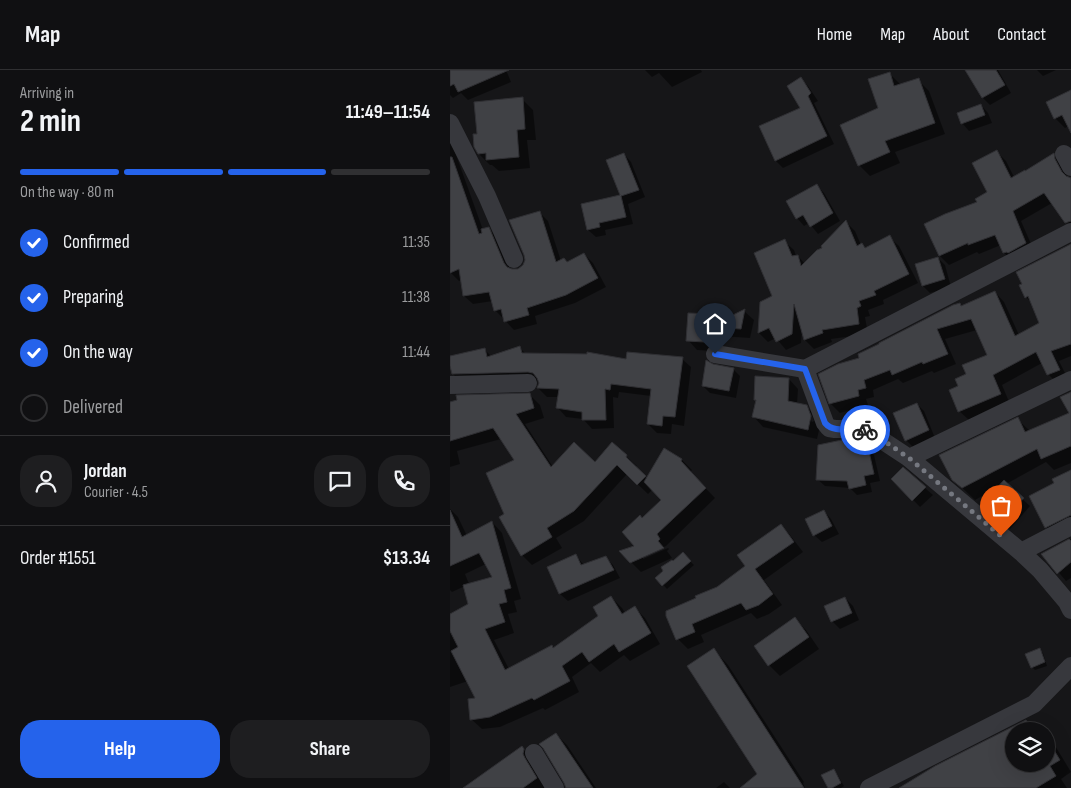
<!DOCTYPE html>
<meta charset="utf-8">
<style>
:root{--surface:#101012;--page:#1e1e20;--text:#f1f3f6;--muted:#9c9d9f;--line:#303032;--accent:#2563eb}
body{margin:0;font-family:"Sofia Sans Condensed",sans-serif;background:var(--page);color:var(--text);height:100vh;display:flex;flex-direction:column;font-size:19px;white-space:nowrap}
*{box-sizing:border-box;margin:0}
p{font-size:16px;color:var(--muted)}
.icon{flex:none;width:28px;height:28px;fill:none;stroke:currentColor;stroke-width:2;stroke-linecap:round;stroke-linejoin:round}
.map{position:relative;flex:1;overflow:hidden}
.sheet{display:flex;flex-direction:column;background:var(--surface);width:450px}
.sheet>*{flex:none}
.tools{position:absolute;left:555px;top:652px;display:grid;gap:10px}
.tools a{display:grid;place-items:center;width:50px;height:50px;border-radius:50%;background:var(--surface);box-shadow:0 5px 20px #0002,0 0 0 1px var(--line);font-size:25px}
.pin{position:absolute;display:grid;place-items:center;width:42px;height:42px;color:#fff;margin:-51px -21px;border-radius:50% 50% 50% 0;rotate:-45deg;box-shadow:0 0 5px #0007}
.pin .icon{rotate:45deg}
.courier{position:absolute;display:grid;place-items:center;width:50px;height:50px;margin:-25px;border:4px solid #2563eb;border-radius:50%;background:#fff;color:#222;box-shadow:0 1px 6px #0007}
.summary em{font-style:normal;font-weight:700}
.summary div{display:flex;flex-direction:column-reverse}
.summary{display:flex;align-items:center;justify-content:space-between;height:85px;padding:0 20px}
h1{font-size:32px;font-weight:700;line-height:38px}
.bar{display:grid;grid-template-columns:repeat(4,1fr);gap:8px 5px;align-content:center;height:60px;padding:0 20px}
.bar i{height:6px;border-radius:4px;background:var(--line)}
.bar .active{background:var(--accent)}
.bar p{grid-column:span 4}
.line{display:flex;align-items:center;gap:12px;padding:0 20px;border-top:1px solid var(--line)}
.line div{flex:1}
.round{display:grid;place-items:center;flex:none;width:52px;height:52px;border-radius:20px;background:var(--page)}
ol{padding:0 20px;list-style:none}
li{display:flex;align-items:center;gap:15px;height:55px}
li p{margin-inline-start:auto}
li .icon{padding:5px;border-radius:50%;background:var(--accent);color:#fff;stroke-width:4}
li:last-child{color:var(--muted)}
li i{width:28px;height:28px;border:2px solid var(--line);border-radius:50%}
.button{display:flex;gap:10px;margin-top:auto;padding:10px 20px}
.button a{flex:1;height:58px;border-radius:20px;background:var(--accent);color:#fff;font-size:20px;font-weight:700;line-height:58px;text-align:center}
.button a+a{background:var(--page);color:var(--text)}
header{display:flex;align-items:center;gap:30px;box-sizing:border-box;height:70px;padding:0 25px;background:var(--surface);border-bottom:1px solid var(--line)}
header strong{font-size:24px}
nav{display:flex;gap:28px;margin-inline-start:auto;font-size:18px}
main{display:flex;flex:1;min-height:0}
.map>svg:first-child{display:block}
</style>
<header>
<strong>Map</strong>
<nav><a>Home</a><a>Map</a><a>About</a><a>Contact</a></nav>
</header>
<main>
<section class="sheet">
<div class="summary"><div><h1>2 min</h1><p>Arriving in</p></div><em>11:49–11:54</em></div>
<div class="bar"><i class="active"></i><i class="active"></i><i class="active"></i><i></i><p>On the way · 80 m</p></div>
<ol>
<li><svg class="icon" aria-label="check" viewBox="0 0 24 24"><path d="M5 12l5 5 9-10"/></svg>Confirmed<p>11:35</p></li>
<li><svg class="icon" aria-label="check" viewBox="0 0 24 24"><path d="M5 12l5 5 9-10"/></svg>Preparing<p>11:38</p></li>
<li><svg class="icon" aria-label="check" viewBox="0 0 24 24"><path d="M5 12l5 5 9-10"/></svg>On the way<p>11:44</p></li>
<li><i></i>Delivered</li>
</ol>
<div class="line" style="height:90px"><a class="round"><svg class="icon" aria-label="person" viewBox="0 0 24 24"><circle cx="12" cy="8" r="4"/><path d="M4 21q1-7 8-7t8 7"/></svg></a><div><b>Jordan</b><p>Courier · 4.5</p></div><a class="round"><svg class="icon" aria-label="chat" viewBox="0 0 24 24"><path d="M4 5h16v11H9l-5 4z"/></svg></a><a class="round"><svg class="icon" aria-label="phone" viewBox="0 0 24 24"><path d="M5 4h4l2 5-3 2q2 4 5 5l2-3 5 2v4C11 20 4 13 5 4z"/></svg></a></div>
<div class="line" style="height:65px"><div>Order #1551</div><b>$13.34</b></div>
<div class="button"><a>Help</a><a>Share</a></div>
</section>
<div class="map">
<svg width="621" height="718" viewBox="0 0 621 718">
<rect width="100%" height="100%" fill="#161618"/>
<path fill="#0007" fill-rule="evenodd" d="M0,0H56L61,12L18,30L11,23L3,28L0,25Z
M195,0H251L252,2L222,17L209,3L202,7Z
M517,0H548L561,23L540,35L533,28Z
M587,0H606L593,6Z
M439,3L450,14L468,10L479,21L495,64L445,82L450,93L420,106L409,95L429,39Z
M351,9L358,16L368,31L364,33L384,74L333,98L326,91L311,57L352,38Z
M621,21L619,56L615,58L605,48Z
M72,29L83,40L86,70H77L80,98L49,101L42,95H40L29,84L28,65Z
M531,35L538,43L542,53L519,61L512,53Z
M0,68L33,160L38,158L47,167L62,201L68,200L74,196L89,142L98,151L111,191L118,193L134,184L143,193L156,217L125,233L85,246L87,254L64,260L45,240L43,231L23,234L14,226L12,210L9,211L0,202Z
M547,82L556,91L564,107L575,102L603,84L613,94L614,100L618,108L621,109V157L616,152L602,133L571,151L585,183L564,192L554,183L551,175L529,184L527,182L499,195L490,186L529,133L538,122Z
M174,84L181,92L195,127L178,134L183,154L155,160L156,165L146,167L138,160L133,135L172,126L157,91Z
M366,115L374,123L390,151L368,164L359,153L354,156L347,148Z
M396,152L405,161L411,175L412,174L416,178L439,167L449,176L468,213L433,230L434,234L418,240L420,246L415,247L418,264L381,269L382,272L364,279L355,270L352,260L351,273L336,280L326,268L318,272L309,263L311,232L323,226L334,171L344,180L346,186H348L355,194L374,179Z
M621,175V286L609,291L618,309L608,314L598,304L592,293L552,315L560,334L519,350L509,341L510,317L518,305L538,286L527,260L495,269L506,294L484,303L482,301L453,313L448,309L423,320L424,327L416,329L418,335L390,343L380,333L411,289L509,234L512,237L545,222L554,232L569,265L590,254L583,234L576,227Z
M488,188L495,195L501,217L480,223L473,216Z
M294,241L304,250L300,268L270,266V267H265L264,281L247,280L238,270L260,245L269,253Z
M69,277L76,284L177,290L232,289L241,297L234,356L222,354L221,364L207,363L198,354L201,326L169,322L168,328L163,327L164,358L142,359L133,349L116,347L108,338L109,327H97L88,318L89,311L12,313L3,304L0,287L34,279L42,287Z
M263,296L283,299L290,306L286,328L260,323L253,316Z
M339,309L348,319L347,334L356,336L366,346L370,356L367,369L313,357L304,347L307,332L305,329ZM358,343H361L364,351L362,352Z
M79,324L90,335L94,348L75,354L103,397L146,394L162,374L187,396L185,397L197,409L215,379L232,390L242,400L240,402L265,428L216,476L193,486V489L218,478L219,479L217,481L222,488L191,502L181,492L186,477L192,449L213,430L203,419L198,424L177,404L134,451L106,468L112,478L82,495L72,485L51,447L56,444L66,391L51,369L7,381L10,394L0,397V343Z
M467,334L474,341L485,368L463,377L456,370Z
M621,344V393L604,400L596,392L556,414L580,436L560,459L540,442L548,417L525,430L503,409L567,349L580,361Z
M410,371L424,385L430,411L420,413L422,422L407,425L400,418L375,416L367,409Z
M453,399L483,425L470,437L443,409Z
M621,401V457L605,465L596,457L606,414Z
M0,439L8,447L17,466L42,452L52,463L71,529L64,531L67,542L58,544L64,563L44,570L59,599L103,579L150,546L161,527L172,538L175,543L184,537L195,548L210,574L180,591L174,585L150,602L141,593L122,607L129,622L95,640L93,638L50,657L32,659L21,649L27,629L18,611L0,617V545L20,535L15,516L2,522L0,520ZM36,494L43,507L19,514L15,504Z
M374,441L381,449L389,464L372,472L364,465Z
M331,455L340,465L353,482L314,510L332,535L319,544L307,549L301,543L251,565L254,572L238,579L228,569L267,518L297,497Z
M621,469V508L616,511L593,484Z
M233,484L244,495L217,519L207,508L222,492Z
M126,486L134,495L155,487L163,495L170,508L118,531L110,524L99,498Z
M395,528L403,536L409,550L390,559L382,551Z
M345,549L356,560L369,579L330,606L319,595Z
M264,580L278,595L354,712L353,713L355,718H292L309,705Z
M589,580L593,583L597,596L585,600L582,597Z
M576,652L584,660L589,657L594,661H564V694H596V664L601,669L621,702L611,709L617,718H451Z
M106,664L117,675L146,718H117Z
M72,678L83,689L96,718H22Z
M383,700L387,704L394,716L391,718H379Z
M274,712L280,718H266Z"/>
<path fill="#404145" stroke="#303034" d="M0,0H59L8,22L4,14L0,16Z
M515,0H546L555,15L532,28Z
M440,2L444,16L469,8L485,53L435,71L440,82L408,96L390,55L428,38L418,9Z
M351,7L361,23L358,26L377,66L325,91L309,56L350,38L337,16Z
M621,20V63L612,45L604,49L596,32Z
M73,27L75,59L67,60L69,87L36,90V83L28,84L24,77L23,64H27L24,32Z
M531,34L535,45L511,54L507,43Z
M547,80L561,108L575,100V101L604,83L605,89L612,102L616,106L621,108V151L615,153L594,123L563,141L576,173L558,183L557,182L553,183L545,165L518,175V173L489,186L474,154L495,144L527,132L525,129L537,122L522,93Z
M174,83L189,120L171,126L176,147L149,153L150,157L137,160L131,134L170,125L156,90Z
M0,87H2L29,164L32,163L31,159L39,157L54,193L57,197L62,199H68L73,195L75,190L74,185L59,150L90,141L106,192L114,188L117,192L134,183L148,208L116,225L77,238L79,245L54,252L51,239L44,241L39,222L13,226L9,199L0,203Z
M367,114L383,143L360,157L353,145L346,149L336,131Z
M396,150L407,176L412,173L415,178L440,165L459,204L424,221L426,225L409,231L411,236L407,238L409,254L372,260L373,263L354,270L344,234L342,264L326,272L319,258L308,263L310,232L322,226L304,183L335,169L342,186L348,185L351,196L367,180L372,178L371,176Z
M621,174V274L601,281L610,300L597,305L586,282L543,305L551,324L508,342L499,320L508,316L505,309L516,304L512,295L537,285L521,249L487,259L498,284L473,294L472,292L442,305L440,300L414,310L416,318L408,320L409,326L379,334L368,304L388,294L409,288L408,284L429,274V273L503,235L510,233L511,236L545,221L565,266L589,253L578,226L575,228L569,215L572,214L566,202Z
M488,187L495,209L472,216L465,194Z
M295,239L291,259L260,257V258H256L255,272L236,271L238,243L261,244V256Z
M70,276L72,283L137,284V282L176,289L177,282L233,287L225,347L213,346L212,356L197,354L201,319L161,314L160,320L155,319L156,350H132V342L106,338L109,319L87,318L89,313L87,308L83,303L78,302L2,304L0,296V286L35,278L37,287Z
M256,290L263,294L284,298L279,321L252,316Z
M305,306L339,308L338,331L357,335L361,346L358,360L302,347L306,330H304Z
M621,322V376L591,389L587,379L512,418L502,410L489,385L568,347L575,362L619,343L610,327Z
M80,323L84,338L66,344L101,397L124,372L145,392L162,372L177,385L176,387L196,406L187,415L167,395L124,441L97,458L102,467L71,486L49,447L54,444L36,403L64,390L43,358L0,371V332L7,330L6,325Z
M467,333L479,360L455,371L443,343Z
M392,370H410L412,378L418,377L424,404L414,406L416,415L399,419L397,411L366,410L368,375Z
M214,378L232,389L231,391L256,418L207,464L210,469L208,471L214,478L180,493L169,481L184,476L172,462L190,445L192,448L211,430L194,412Z
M453,397L476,417L462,431L441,409Z
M621,400V445L595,458L579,426L604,413L602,409Z
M554,410L574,428L552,452L531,435Z
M0,440L12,467L42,451L61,518L54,520L57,532L49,534L55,552L35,559L55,600L102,575L103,578L148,546L143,537L161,526L172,544L185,536L201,563L169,582L164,574L139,592L132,582L112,596L120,611L84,630L82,628L40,647L20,650L18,629L25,628L1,581L8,577L0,561V544L18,534L13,515L42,507L29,483L0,496Z
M374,440L382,456L363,466L355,449Z
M331,454L344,472L305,499L323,524L309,535L296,540L291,533L242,554L245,562L226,570L216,546V541L246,528L245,526L267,517L295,496L287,485Z
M619,469L621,471V492L607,504L591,484Z
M233,482L241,491L212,516L205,508L213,501L211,497L222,490L223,491Z
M126,484L131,495L156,486L164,500L109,524L97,497Z
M395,527L402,543L381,552L374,536Z
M345,547L359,567L318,596L304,576Z
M264,578L354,718H290L307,704L237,596Z
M590,578L595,592L581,598L575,584Z
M576,650L583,661H564V694H596V667L610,690L600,696L606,706L586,718H449L485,696Z
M106,663L143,718H116L114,713L93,678L89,674Z
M72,676L74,679L73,684L75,688L87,708L73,718H13Z
M384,699L391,713L382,718H378L371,705Z"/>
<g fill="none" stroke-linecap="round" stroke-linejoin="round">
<path stroke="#37383d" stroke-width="18" d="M0,53L37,126L64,189
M614,84L621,97
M265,284L355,299L621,162
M355,299L375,353L379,358L385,359H410L418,361L459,388L571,482L590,500L617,532L621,540
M0,315L78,313
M459,388L621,310
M571,482L621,456
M84,683L105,718
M419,718L584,634L621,596"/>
</g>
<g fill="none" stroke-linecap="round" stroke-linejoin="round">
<path stroke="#757880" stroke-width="5" stroke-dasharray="0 9" d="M415,360L424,364L459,388L551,466"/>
<path stroke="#2563eb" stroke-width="6" d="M265,284L355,299L375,353C384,364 403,357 415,360"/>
</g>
</svg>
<div class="tools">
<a><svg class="icon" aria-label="layers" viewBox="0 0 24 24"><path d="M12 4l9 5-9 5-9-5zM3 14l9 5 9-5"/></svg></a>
</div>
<div class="pin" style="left:551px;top:466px;background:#ea580c"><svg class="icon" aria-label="bag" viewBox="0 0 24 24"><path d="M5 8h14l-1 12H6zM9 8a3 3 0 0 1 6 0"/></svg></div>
<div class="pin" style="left:265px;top:284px;background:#1f2937"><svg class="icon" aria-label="home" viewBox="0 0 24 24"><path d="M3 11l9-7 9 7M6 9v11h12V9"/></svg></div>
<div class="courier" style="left:415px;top:360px"><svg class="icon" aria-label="bike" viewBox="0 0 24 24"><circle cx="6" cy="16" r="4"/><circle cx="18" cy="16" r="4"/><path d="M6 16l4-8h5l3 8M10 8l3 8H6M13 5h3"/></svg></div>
</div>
</main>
